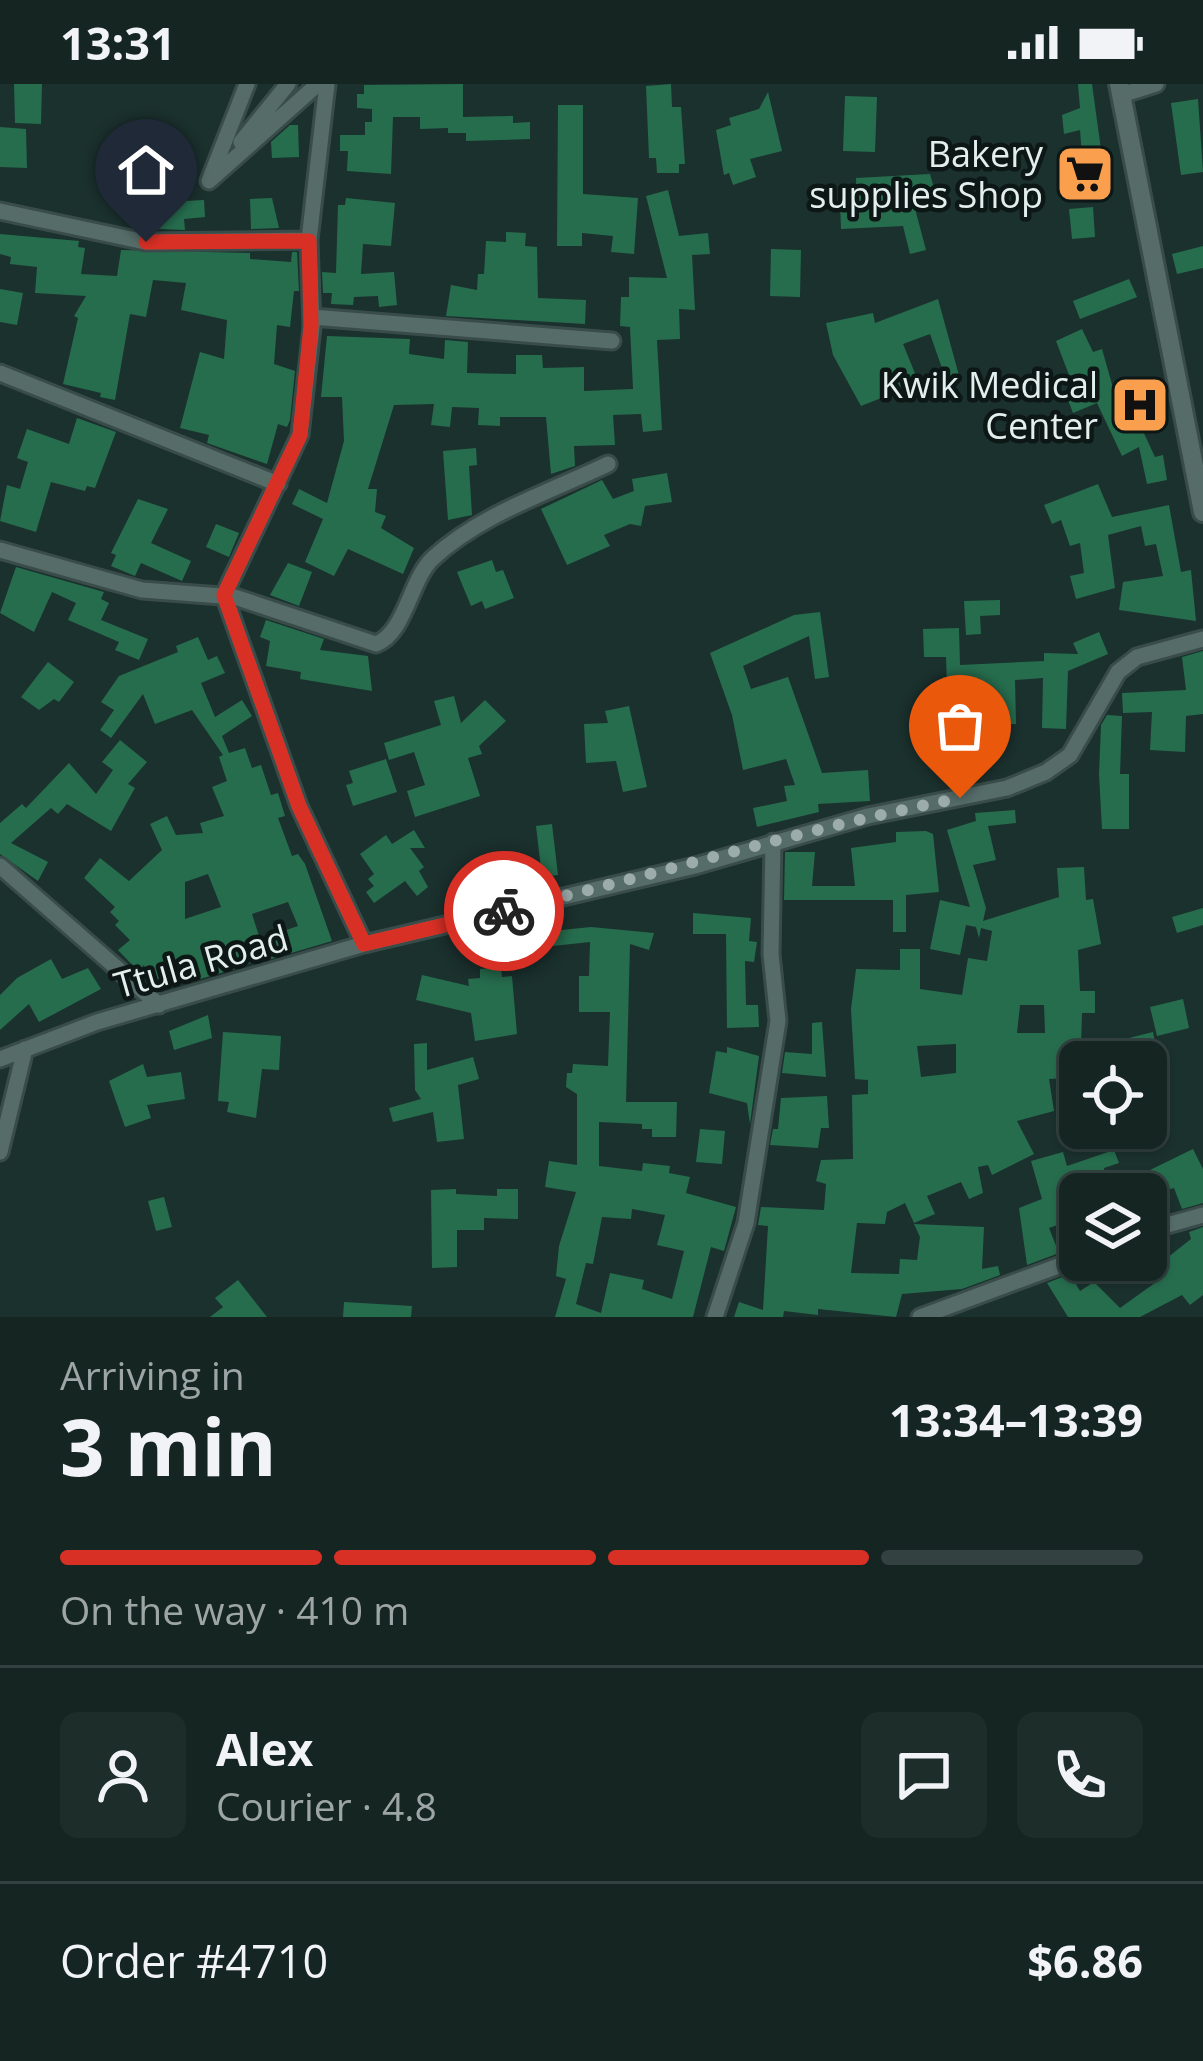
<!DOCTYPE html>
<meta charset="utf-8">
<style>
:root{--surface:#142522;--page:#1d2d2a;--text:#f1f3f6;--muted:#9da5a5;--line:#334240;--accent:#d93025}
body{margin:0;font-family:"Open Sans",sans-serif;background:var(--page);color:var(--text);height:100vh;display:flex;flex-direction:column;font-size:45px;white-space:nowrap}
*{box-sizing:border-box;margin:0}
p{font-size:39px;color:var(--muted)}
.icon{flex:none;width:66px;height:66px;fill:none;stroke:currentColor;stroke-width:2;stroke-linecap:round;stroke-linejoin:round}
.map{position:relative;height:1233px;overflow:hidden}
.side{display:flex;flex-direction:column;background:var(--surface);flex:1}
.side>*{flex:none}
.controls{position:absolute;left:1059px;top:957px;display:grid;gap:24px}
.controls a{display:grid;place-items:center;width:108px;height:108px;border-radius:18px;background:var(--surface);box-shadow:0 3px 9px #0004,0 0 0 3px var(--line);font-size:60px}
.pin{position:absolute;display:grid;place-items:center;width:102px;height:102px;color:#fff;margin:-123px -51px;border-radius:50% 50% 50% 0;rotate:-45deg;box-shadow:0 0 12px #0007}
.pin .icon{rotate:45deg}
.courier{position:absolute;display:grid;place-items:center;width:120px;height:120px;margin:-60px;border:9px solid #d93025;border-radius:50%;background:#fff;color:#222;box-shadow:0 3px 15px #0007}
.headline em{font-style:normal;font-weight:700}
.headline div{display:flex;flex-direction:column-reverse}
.headline{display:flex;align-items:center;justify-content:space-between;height:204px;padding:0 60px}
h1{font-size:78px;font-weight:700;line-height:90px}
.bar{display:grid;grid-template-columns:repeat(4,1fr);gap:18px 12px;align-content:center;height:144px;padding:0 60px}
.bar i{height:15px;border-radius:9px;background:var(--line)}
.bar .on{background:var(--accent)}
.bar p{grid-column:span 4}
.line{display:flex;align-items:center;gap:30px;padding:0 60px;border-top:3px solid var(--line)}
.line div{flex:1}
.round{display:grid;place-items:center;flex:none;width:126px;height:126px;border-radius:18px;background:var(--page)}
.status{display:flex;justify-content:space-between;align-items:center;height:84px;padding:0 60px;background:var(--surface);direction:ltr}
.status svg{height:33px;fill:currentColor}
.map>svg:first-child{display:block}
</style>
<div class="status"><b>13:31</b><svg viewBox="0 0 49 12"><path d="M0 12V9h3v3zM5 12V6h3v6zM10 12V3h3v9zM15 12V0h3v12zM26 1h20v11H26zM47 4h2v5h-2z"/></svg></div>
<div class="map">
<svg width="1203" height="1233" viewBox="0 0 1203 1233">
<rect width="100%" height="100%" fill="#1b312e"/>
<path fill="#266d4e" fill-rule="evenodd" d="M14,0H42L41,40L15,39Z
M463,0V33L513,32V39L530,38V55L466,57V49H448V44L420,45V33H393L391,90L347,87L348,67H340V51H365V38H372V25L357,24V10H364V1Z
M671,0L672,23H681L685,80H679V89H657L656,74H649L646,2Z
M1078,0H1092L1107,109L1085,110L1080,46L1064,50L1062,31L1080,24Z
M768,8L782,67L750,75L756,93L733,101L729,89L724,91L716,46L731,41L729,34L759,25Z
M845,12L877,13L875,68L843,67Z
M1198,15L1203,88L1181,91L1171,19Z
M558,21H583V110L638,114L634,170L611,168L613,152L582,149V162H557Z
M290,41H298L299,73L272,74L271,58Z
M0,43L26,45L27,84L0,83Z
M930,90L936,111L913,117L926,166L910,170L903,142L841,145L840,119H857L856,94Z
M668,106L679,152L708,149L710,170L692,171L695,226L679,225L680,255L657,256L662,346L643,348L641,330L613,331L615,361L574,362L575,382L551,390L546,333H500V342L478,341L479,324L452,323L450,343L431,341L434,320L394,321L368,405H377L375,428L386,432L381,444L414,464L403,490L348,465L334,492L305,478L323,435L292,420L299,405L327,419L344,357L342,313H321L327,252L410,255L409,270L444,275L445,256L468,258L467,289L516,290V271H542L543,284L584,283V307L633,305L630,243L620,242L621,213H629V193L667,194L646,112Z
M272,114L279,144L251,145L250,115Z
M346,114L395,119L391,162L363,160L361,190L394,188L397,221L379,223L378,212L354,213L353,221L331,220L332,209H323L322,188L336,189L338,121H345Z
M204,116L205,133L184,135L185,146L135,144L136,124H147V119Z
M1093,123L1095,153L1072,155L1069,125Z
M506,148L526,149L525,162L537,163L538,214L586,216L585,240L446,232L451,201L477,206L478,190H484L486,157L506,158Z
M0,150L79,157L78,163L85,164L81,190L117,192L121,166L250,169V175L291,178L292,168H297L299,207H294L290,243L277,241L274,280L295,287L290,336L287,343L278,340L267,380L207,359L209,351L180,344L200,268L224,275L227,236L181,226L186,199L153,196L146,233L130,230L115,316L100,313L101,309L63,300L78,234L74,232L86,212L35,209L37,183L10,180L11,173L0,170Z
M1203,162V184L1177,190L1172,170Z
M771,165L801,166L800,213L770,212Z
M1129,195L1137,213L1080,235L1073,217Z
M0,205L23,209L17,241L0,238Z
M938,215L960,295L932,307L926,294L943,287L930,250L903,260L919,299L861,322L833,271L826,239L873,229L875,239Z
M1082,245L1093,268L1102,265L1117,318L1127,313L1155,373L1163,371L1167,396L1147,400L1139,363L1122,372L1097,319L1073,329L1068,316L1077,312L1056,257Z
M77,334L116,348L95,404L87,402L85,407L51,398L36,448L0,437L7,401L20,405L28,378L17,374L27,345L69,360Z
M476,364L477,381L469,382L472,431L448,436L443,367Z
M667,389L672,418L645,422L641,442L630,440L604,451L610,462L567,481L541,425L602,396L613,415L634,407L632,395Z
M1098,400L1112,433L1169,421L1181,488L1191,486L1196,537L1119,526L1123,498L1163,492L1156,460L1145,462L1141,442L1108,451L1115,504L1076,515L1070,492L1084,489L1080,459L1070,462L1061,436L1052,440L1044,421Z
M138,415L168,425L151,459L191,477L182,497L141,479L135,492L111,482L116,471L111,469Z
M216,440L239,449L229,473L206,463Z
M492,476L496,488L503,486L514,514L485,525L482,517L471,522L457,488Z
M288,479L312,488L299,522L270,511Z
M16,483L104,508L101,515L109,519L101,536L148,555L139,576L115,566L119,558L68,536L76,519L52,508L34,548L0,529Z
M1000,516V531L980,532L981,550L966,551L964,517Z
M820,528L829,593L815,595L809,552L743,582L751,605L788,593L822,689L868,686L870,717L818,720L819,728L757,743L753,724L787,717L784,702L795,701L786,675L743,686L732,631L710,569L794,531Z
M266,536L324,555L320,566L368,572L372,607L300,595L301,588L266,582L270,557L260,553Z
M959,544L960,581L1044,577V569L1078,570L1073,559L1099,548L1108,570L1068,587L1066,645L1042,644L1043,594L1015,596L1016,640L934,641L935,602H947L946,573H924L923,545Z
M198,553L208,576L217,572L225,589L201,599L215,633L242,616L252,632L222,652L229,669L245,664L252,684L261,681L271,711L278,709L285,732L278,734L292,772L298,770L305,780L332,857L271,875L269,867L245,882L186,899L181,887L150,898L144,881L138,887L118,866L130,856L115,841L119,837L110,828L115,823L84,794L100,774L129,797L162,766L150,740L167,732L176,751L203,749L200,739L224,732L212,703L227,697L219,673L223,671L192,626L155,640L143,610L111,654L100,646L114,626L101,618L119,592L178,568L176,562ZM208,790L221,823L185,835V798ZM288,818L298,842L260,855L252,830Z
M1203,567V630L1186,632L1185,668L1150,666L1152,628L1123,629L1122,609L1186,606L1182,573Z
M48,578L74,598L59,618L54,615L39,626L21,613Z
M454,612L461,639L485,616L506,637L479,662L482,670L468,674L480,712L415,733L407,707L425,701L414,668L389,676L384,659L441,641L434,617Z
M629,622L647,703L623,708L616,677L586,679L584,640L608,639L605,627Z
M1107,631L1122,632L1120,690H1129V745H1102L1099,690L1101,641Z
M120,656L147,678L128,700L135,704L111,747L67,720L58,730L51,724L11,759L48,778L38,797L0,770V739L22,720L26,724L69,679L96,710L113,686L102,678Z
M386,675L397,708L353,722L346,701L353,699L349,687Z
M1015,726L1016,739L988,742L996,776L973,781L986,824L983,837L1059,813L1057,784L1084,783L1086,816L1093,815L1101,860L1078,866L1080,907H1095V929H1082L1080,993L1049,995L1054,1027L1017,1037L1034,1070L992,1091L988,1081L978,1083L983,1109L969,1115L961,1098L927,1112L935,1130L914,1139L905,1119L887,1128L885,1140L857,1139L851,1189L899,1190L900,1175L917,1176L920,1153L914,1140L984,1143L982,1185L998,1182L1000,1191L962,1205L902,1210L896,1233L818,1225V1231L784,1227L783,1233H734L739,1218L763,1226L768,1142L758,1141L761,1123L824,1126L826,1100L816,1097L821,1076L853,1075L852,1011L868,1010V996L855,995L851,925L856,885L900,886V865H920V905L962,911L968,874L987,877L992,847L981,844L979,854L976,843L966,841L960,871L930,865L940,816L970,823L947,746L976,737L975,729ZM1020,921H1044L1045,949H1017ZM956,960V989L921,993L917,962Z
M552,740L558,791L542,793L536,742Z
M414,746L425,764H410L424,783L419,787L428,803L417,812L405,797L374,819L366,808L374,802L368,795L374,790L360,770L386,751L392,760Z
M926,747L933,750L939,808L906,811V848H893V816H784L785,768H815L812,802H855L851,764L896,758V748Z
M1203,824V841L1177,849L1172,833Z
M693,829L751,834L749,857L757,858L754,878L745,877L746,921H758L759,943L727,944L726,850H693Z
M591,843L654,849L649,866L630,860L626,1018H677L676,1053H652V1045H642V1040L599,1038V1082L642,1087L643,1079L670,1082L669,1089L690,1093L686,1109L736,1123L724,1167L711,1163L693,1233H555L566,1195L556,1192L559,1162L576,1108L545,1103L549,1077L577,1081V1010L566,1003L567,989H572L573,980L608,982L610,928H579V892H589L590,858L525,865L523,850ZM632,1125L665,1131L657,1161L684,1167L672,1215L642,1205L644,1196L610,1189L601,1229L576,1220L586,1179L593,1180L602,1133L631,1135Z
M51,875L62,895L88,884L101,905L39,938L29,920L0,946V911L17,894Z
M501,883L502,893L512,892L517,950L475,957L471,929L416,916L422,891L469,902L468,895L480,894V885Z
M1183,915L1189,944L1157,952L1150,923Z
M208,931L212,954L174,966L169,947Z
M822,938L826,993L782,989L785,968L812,970V939Z
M223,948L281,952L279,986L262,985L256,1034L227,1028L229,1018L218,1017Z
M1153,948L1158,975L1134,978L1129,954Z
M427,959V986L473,973L479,995L458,1001L464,1055L437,1058L433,1028L393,1038L389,1024L421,1015L415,1006L414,960Z
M727,963L759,972L750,1040L747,1019L709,1009L716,967L727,969Z
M143,980L147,993L181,988L185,1015L147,1021L151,1034L125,1043L109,997Z
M827,1012L829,1044H821L818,1064L770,1061L773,1045H778L781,1014Z
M700,1045L725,1047L722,1080L696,1078Z
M1193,1065L1203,1085V1119L1182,1125L1174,1104L1157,1109L1150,1086Z
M1114,1066L1119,1079L1104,1084L1108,1110H1080V1133L1049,1144L1059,1169L1027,1181L1019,1124L1042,1115L1031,1077L1063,1068L1067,1082Z
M456,1105V1110L497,1112V1105H518V1135L484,1134V1146H457V1183L432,1184L431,1106Z
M164,1113L172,1143L156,1147L148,1117Z
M1203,1143V1211L1190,1221L1182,1211L1140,1233H1068L1047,1199L1070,1190L1080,1207L1094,1198L1120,1224L1166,1191L1158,1181L1191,1155L1189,1148Z
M238,1196L267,1233H210L223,1223L215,1214Z
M344,1218L412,1222L411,1233H343Z"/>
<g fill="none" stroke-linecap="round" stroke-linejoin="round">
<defs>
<path id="minor" d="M247,0L209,97L318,0
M327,0L309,156L312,243L300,351L224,511L299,722L364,860
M1121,11L1156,0
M241,58L288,0
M0,127L145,158L309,156
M312,233L612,257
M0,289L278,400
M0,466L142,506L235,513L376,560C405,549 410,497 432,475C480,430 550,408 608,380
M0,782L159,921
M0,975L97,938L364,860L695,782L868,732L1007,704L1046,688L1070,671L1118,588L1137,573L1203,555
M0,1068L25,965
M1146,1147L1203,1131
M715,1233L746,1139L778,937L771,870L773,758
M920,1233L1080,1174"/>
<path id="tertiary" d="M1119,0L1203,428"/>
</defs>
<use href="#minor" stroke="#394c4a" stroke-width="21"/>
<use href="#tertiary" stroke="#394c4a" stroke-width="24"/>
<use href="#minor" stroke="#556c69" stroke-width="15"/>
<use href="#tertiary" stroke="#556c69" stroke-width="18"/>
</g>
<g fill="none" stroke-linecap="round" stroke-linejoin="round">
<path stroke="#9cacaa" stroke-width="12" stroke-dasharray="0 21.6" d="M504,827C656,791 806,744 960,714"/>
<path stroke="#d93025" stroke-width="15" d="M146,158L309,157L311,242L300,351L224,511L299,722L364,860L504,827"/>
</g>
<defs>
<symbol id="supermarket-square" viewBox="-11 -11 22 22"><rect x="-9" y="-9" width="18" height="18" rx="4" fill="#fa9f4e" stroke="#0d1715"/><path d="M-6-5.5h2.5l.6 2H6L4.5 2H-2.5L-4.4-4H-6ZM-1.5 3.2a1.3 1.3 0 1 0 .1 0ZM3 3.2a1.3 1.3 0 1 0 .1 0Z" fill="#111"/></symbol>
<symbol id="hospital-square" viewBox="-11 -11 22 22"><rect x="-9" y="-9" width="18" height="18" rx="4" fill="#fa9f4e" stroke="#0d1715"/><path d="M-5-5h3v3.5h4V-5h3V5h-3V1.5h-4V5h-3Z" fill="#111"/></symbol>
</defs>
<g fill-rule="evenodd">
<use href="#supermarket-square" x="1052" y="57" width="66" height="66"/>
<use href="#hospital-square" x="1107" y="288" width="66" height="66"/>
</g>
<g text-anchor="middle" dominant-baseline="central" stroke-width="9" stroke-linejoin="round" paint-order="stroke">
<g font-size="36" fill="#e2efed" stroke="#0d1715" text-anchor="end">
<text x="1043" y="69">Bakery<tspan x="1043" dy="41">supplies Shop</tspan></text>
<text x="1098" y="300">Kwik Medical<tspan x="1098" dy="41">Center</tspan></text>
</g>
<g font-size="36" fill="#e2efed" stroke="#0d1715">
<text transform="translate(201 877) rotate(-16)">Ttula Road</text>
</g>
</g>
</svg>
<div class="controls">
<a><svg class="icon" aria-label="locate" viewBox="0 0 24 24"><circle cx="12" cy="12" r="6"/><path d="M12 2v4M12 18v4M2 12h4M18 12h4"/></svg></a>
<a><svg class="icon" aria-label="layers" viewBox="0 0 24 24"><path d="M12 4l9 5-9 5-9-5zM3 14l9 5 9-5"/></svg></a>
</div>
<div class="pin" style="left:960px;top:714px;background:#ea580c"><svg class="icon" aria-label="bag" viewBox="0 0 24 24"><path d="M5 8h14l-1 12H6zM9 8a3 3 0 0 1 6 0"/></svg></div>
<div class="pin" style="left:146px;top:158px;background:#1f2937"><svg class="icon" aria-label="home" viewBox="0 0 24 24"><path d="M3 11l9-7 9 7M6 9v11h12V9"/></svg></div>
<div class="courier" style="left:504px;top:827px"><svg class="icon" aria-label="bike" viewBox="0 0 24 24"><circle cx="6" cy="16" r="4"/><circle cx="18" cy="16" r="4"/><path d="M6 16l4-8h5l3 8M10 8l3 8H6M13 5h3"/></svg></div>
</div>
<section class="side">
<div class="headline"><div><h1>3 min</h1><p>Arriving in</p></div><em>13:34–13:39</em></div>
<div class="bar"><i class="on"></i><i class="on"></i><i class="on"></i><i></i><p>On the way · 410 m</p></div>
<div class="line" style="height:216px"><a class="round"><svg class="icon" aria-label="person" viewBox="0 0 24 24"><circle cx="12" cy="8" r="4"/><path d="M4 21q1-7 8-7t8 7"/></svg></a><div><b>Alex</b><p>Courier · 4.8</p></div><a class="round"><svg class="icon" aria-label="chat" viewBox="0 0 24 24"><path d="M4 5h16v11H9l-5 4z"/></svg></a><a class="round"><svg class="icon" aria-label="phone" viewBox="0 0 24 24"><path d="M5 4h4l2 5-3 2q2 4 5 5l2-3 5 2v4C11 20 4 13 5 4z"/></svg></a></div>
<div class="line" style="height:156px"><div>Order #4710</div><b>$6.86</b></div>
</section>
